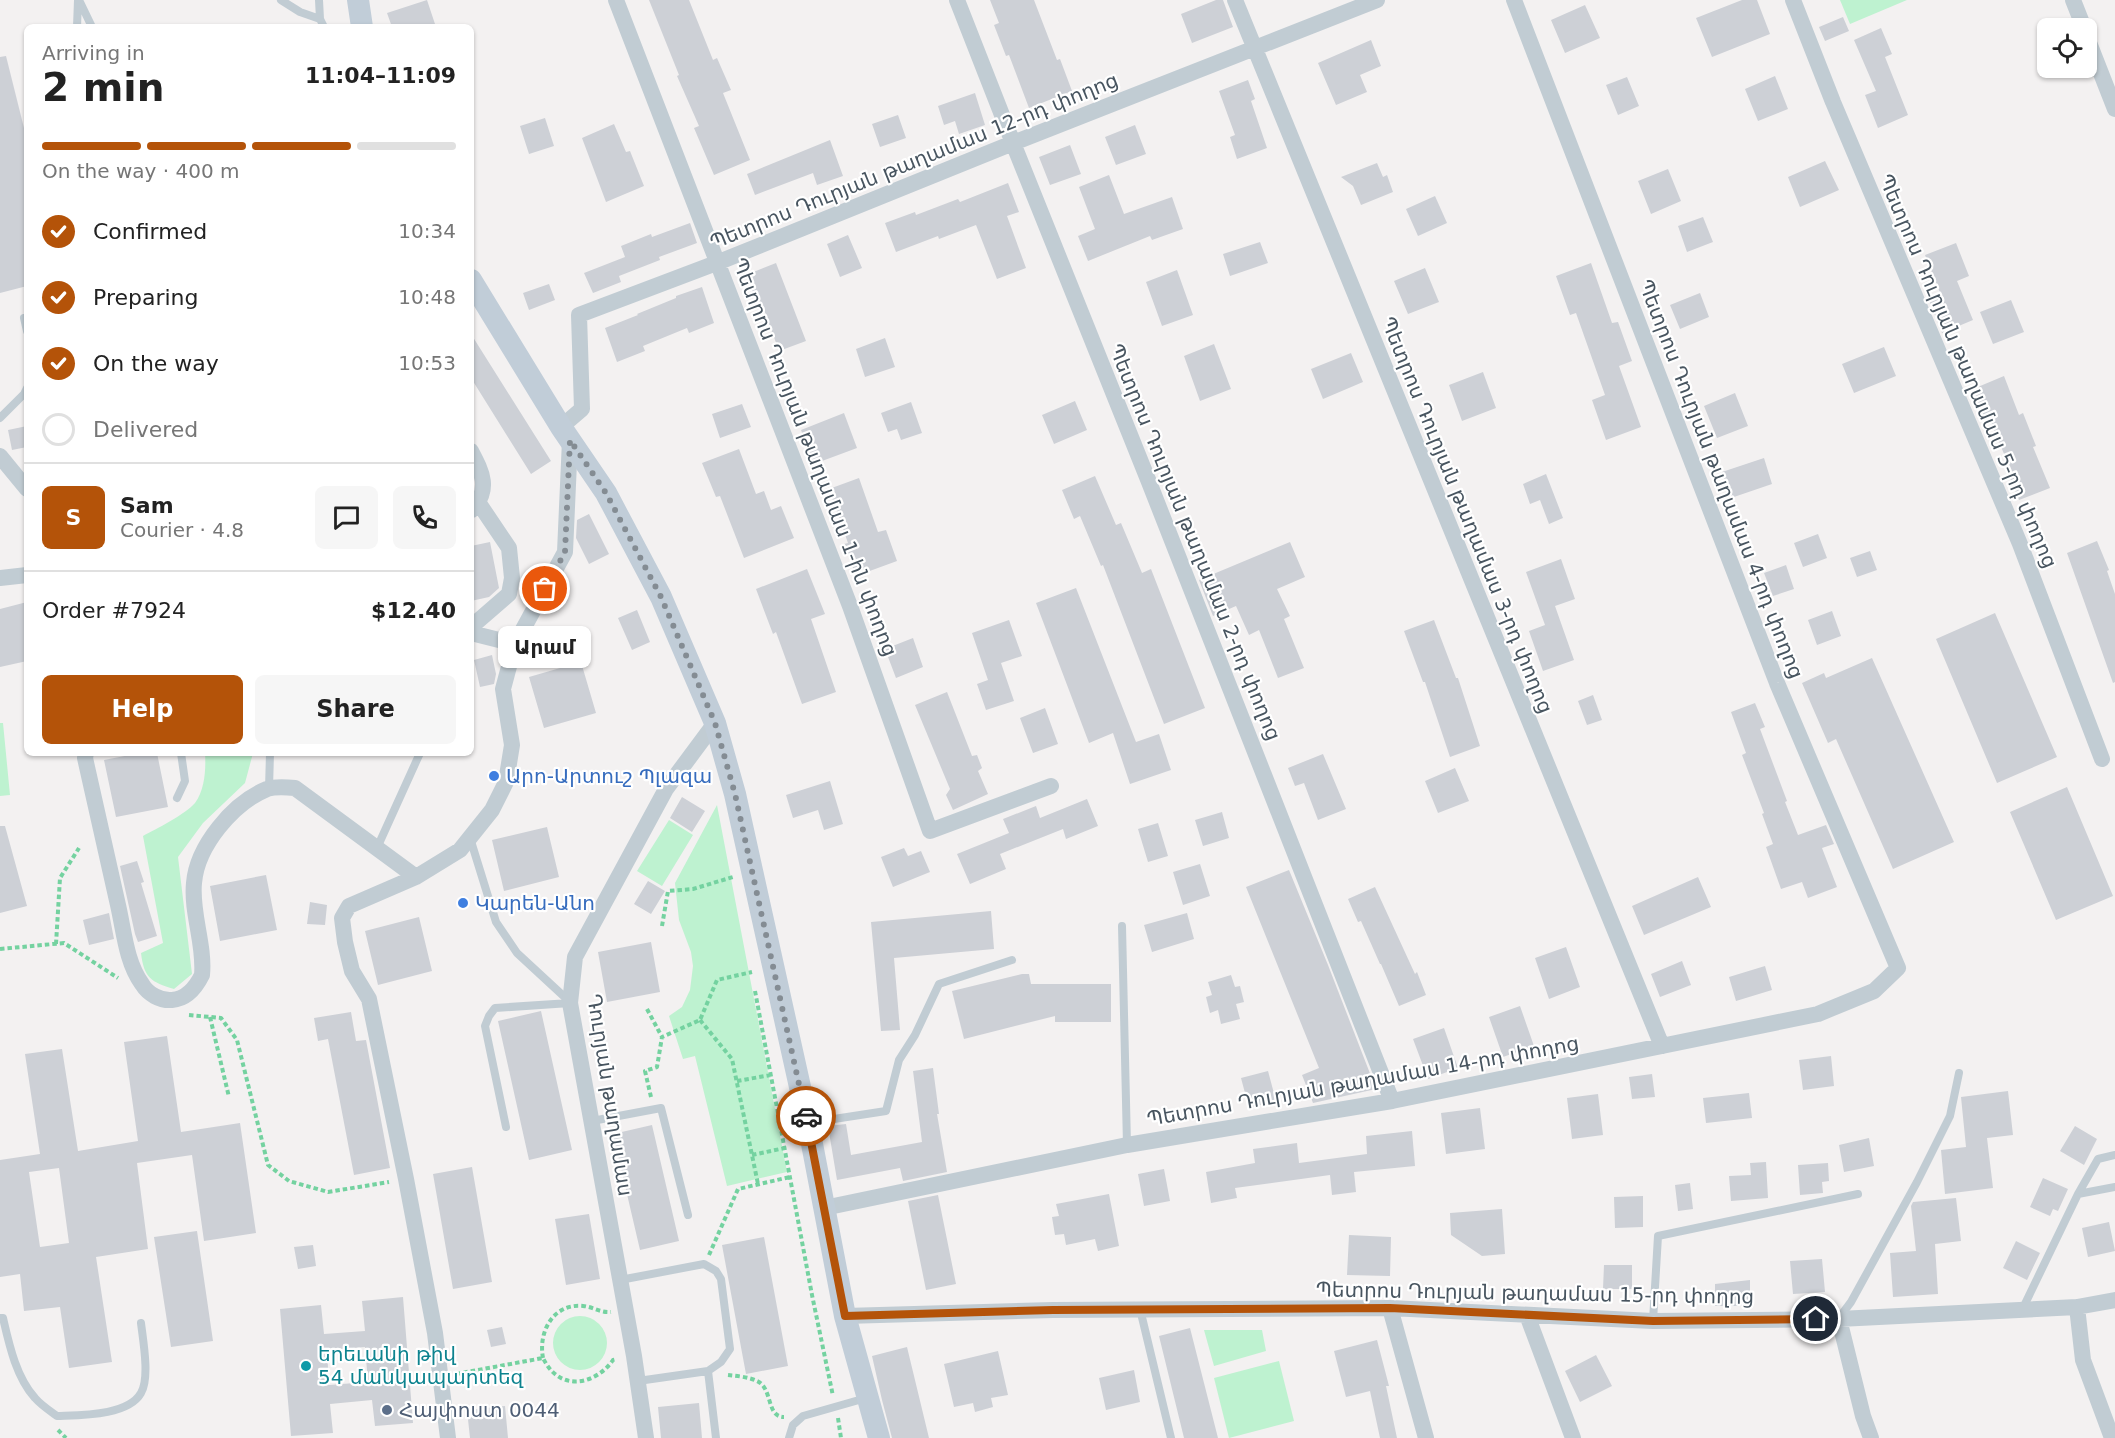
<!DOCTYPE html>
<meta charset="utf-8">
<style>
:root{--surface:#fff;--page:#f6f6f6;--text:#222;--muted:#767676;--line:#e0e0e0;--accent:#b45309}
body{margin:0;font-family:"DejaVu Sans","Noto Sans Armenian",sans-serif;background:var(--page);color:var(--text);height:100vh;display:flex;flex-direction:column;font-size:22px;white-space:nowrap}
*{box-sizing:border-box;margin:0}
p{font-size:20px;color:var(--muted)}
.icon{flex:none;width:33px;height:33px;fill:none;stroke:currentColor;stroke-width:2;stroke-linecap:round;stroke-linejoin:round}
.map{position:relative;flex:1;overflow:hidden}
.sheet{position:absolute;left:24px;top:24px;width:450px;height:732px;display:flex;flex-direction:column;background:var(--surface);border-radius:9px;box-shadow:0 2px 4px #0004}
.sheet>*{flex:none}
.fabs{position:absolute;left:2037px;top:18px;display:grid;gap:12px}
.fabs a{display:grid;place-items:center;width:60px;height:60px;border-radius:9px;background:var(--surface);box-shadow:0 2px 4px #0004;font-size:30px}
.pin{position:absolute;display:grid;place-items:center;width:51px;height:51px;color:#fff;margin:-26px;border:3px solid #fff;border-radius:50%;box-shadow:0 2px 6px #0007}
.courier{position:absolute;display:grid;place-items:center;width:60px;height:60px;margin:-30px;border:4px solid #b45309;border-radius:50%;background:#fff;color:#222;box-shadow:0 2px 8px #0007}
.bubble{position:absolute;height:42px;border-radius:9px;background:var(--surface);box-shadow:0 2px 4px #0004;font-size:20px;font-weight:600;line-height:42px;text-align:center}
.summary em{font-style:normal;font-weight:600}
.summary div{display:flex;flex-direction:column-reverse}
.summary{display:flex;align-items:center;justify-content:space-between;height:102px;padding:0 18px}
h1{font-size:39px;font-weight:600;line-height:45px}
.bar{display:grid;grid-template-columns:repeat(4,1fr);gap:9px 6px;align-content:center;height:72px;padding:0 18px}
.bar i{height:8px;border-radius:4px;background:var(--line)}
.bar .active{background:var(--accent)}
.bar p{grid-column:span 4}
.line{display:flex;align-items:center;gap:15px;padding:0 18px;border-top:2px solid var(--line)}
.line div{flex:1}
.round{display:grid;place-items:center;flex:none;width:63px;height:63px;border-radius:9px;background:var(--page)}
ol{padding:0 18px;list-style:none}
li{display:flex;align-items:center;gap:18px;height:66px}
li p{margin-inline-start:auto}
li .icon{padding:6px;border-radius:50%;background:var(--accent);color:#fff;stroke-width:4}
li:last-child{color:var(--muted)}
li i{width:33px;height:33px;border:3px solid var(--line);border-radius:50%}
.primary-button{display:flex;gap:12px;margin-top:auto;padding:12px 18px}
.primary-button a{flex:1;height:69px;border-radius:9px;background:var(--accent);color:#fff;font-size:24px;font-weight:600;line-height:69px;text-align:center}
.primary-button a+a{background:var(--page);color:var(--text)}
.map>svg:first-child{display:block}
</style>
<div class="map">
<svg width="2115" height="1438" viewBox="0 0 2115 1438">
<rect width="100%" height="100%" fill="#f3f1f1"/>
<path fill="#bef2d0" d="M1840,0H1907L1850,24Z
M0,723H3L10,795L0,796Z
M205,753H253L245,783L203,823L178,857L192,974L174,989C151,982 144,978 141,953L163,943L143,836C156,829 186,814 195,803C205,789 206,769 205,753Z
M717,805L787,1172L727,1186L695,1056L683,1059L669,1016L682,1007L690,990L693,966L691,952L679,920L675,883Z
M669,820L693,835L662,886L637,871Z
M553 1343a27 27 0 1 1 54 0a27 27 0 1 1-54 0Z
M1204,1330H1262L1266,1351L1214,1366Z
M1279,1361L1294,1421L1229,1438L1214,1378Z"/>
<path fill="#cdd0d6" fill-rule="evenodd" d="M427,0L436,27H392L387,13Z
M649,0H689L713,60L717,58L731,90L723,93L750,160L714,175L694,128L699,126L677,76L679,75Z
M990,0H1034L1057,60L1060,59L1072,91L1029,108L1009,55L1006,56L994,25L999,23Z
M1216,0H1223L1233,27L1192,43L1181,14Z
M1742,0H1757L1770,34L1712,57L1696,18Z
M1585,5L1600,38L1565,53L1551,20Z
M1843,17L1849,31L1825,41L1819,27Z
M1881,28L1892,54L1885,57L1908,115L1878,128L1865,95L1876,91L1854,40Z
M1371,40L1381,66L1360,75L1367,92L1336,105L1318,63Z
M6,56L27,140V286L0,293V57Z
M1775,76L1788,109L1758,121L1745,89Z
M1627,77L1639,106L1618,115L1606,85Z
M1248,80L1255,99L1251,101L1267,148L1237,159L1230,137L1235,135L1219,91Z
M975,93L985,125L959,134L955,121L944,125L938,106Z
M898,115L906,138L880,147L872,124Z
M545,118L554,146L529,154L520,126Z
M614,124L626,152L630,151L644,186L606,202L582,138Z
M1135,125L1146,154L1116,165L1105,137Z
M830,140L843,176L817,185L813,173L755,195L747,174Z
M1070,145L1081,174L1050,185L1039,157Z
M1825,161L1839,190L1800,207L1788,177Z
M1377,163L1383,177L1387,175L1393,192L1361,205L1353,186L1341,177Z
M1668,169L1681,201L1651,214L1638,181Z
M1109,175L1124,214L1172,197L1183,229L1152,240L1150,236L1088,261L1078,236L1095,229L1079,187Z
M1008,183L1019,212L1007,216L1026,268L997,279L976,225L939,239L938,236L896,252L885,223L915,212L916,215L958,199L960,202Z
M1435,196L1447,223L1418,236L1406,209Z
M1703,217L1713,242L1687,252L1678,226Z
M690,223L697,243L659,257L660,260L619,276L621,282L593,293L584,273L625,257L621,246L651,234L652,237Z
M848,235L862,268L840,277L827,244Z
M1260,242L1268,263L1230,276L1223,254Z
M1956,243L1969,276L1957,281L1973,320L1942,333L1929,300L1941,295L1925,255Z
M776,263L806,341L779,351L763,307L759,308L746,275Z
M1591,263L1612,323L1618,322L1632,361L1619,366L1641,427L1606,440L1592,400L1605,395L1576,313L1570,315L1556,276Z
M1425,268L1439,302L1408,314L1394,281Z
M1177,270L1193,315L1162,326L1146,282Z
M549,284L555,300L529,310L523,293Z
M702,287L714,323L689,333L687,328L643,346L645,351L617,362L605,328L638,315L637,314L676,298V296Z
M1700,293L1709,317L1680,329L1670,305Z
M2011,300L2024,332L1993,344L1980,312Z
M471,334L551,461L531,474L471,378Z
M885,338L895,367L865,377L856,349Z
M1214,344L1231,389L1200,401L1184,356Z
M1884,347L1896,376L1854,393L1842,364Z
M1351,353L1363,382L1323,399L1311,369Z
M1483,372L1496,408L1462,421L1449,385Z
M2004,376L2019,415L2023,413L2036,446L2033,447L2050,488L2019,500L2006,468L2009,466L1990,420L1986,421L1973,389Z
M1735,393L1748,426L1717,438L1704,406Z
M1075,401L1087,430L1054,444L1042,415Z
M911,402L922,433L901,440L897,429L888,432L881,413Z
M742,404L751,427L720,438L712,414Z
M844,413L857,448L814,464L801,430Z
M27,426V447L12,450L8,430Z
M739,449L756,494L764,491L771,510L781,506L794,538L744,558L720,496L716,497L702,463Z
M1764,458L1772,484L1731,498L1722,472Z
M1546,474L1563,518L1549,524L1540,500L1530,504L1523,484Z
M1095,476L1116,525L1121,523L1142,573L1151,569L1205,708L1164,724L1103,565L1101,566L1080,516L1074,519L1062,490Z
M859,478L878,532L886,530L897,561L856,576L844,544L848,543L829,489Z
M589,514L609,554L589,564L576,538L577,520Z
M1818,534L1827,558L1803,567L1794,543Z
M2097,541L2109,570L2107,571L2115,594V682L2113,683L2067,553Z
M490,542L499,588L489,597L471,601V546Z
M1290,542L1305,577L1277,589L1290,616L1284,619L1304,668L1278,678L1259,630L1249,635L1236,606L1213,616L1199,580Z
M1870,551L1877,570L1857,577L1850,558Z
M1561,559L1575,599L1555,606L1574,660L1543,671L1529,631L1545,625L1526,572Z
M1786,565L1794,589L1773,596L1764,573Z
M807,569L825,614L811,619L836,692L802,704L776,632L773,634L756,589Z
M1076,588L1136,742L1159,734L1171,770L1130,784L1113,733L1089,743L1036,603Z
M27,602V661L0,667V609Z
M637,610L650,642L632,650L618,618Z
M1832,611L1841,636L1817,645L1808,620Z
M1995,613L2057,757L1997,783L1936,639Z
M1009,620L1022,656L1001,663L1014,701L986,710L977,684L988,680L972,633Z
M1434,620L1456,678H1458L1480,746L1450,757L1425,682H1423L1404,631Z
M913,638L923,667L896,678L885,649Z
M492,655L496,674L494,684L480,687L474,660Z
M1872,658L1954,842L1893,869L1836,739L1828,743L1802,683L1824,673L1826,678Z
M581,662L596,713L544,728L529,677Z
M947,692L972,756L977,755L982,768L978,771L988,794L953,810L946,795L950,789L915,705Z
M1593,695L1602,720L1587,725L1578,701Z
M1755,703L1765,727L1760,729L1787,801L1785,802L1798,835L1826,825L1834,844L1822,848L1837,887L1808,898L1802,882L1781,889L1766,847L1773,844L1762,814L1764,813L1742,755L1746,753L1731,712Z
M1045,708L1058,744L1033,753L1020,718Z
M140,753H157L168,807L116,817L104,760Z
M1323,754L1346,809L1318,820L1304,783L1295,786L1288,768Z
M1455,768L1469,801L1438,813L1425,781Z
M830,781L843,824L824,830L818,810L793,818L786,795Z
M2067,787L2113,896L2056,920L2010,812Z
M682,797L705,811L692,832L670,818Z
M1087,799L1098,826L1066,839L1063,829L1000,854L1006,869L970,884L957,854L1009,833L1003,819L1036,806L1040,818Z
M1222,812L1229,838L1203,846L1195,820Z
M1158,823L1168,856L1148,862L1138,829Z
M0,826H5L27,906L0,913Z
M547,827L559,877L504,891L492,840Z
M904,848L908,856L921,851L930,872L893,887L881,857Z
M137,861L144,882L141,883L157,936L138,942L135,934L120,866Z
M1200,864L1210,896L1183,905L1173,872Z
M1289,870L1328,965L1376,1089L1313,1103L1302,1075L1319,1068L1246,887Z
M266,875L277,930L220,941L210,886Z
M1698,877L1711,907L1644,935L1632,906Z
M648,881L665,891L651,914L634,904Z
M1375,887L1415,974L1417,972L1426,995L1399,1006L1381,964H1380L1361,921L1358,922L1348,899Z
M310,902L327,905L325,925L307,924Z
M991,911L994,949L894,958L900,1030L881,1031L871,922Z
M109,913L114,939L89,945L83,920Z
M1187,913L1194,939L1152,952L1144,925Z
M419,917L432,971L378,985L365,931Z
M651,942L660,992L607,1002L598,952Z
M1566,947L1580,987L1549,999L1535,958Z
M1682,961L1691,985L1660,997L1651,974Z
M1765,966L1772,990L1736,1001L1729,977Z
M1022,974H1029L1031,984H1111V1022H1055V1016L964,1039L952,991Z
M1231,975L1235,987L1240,986L1244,1002L1236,1004L1240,1019L1221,1024L1218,1010L1210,1013L1206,997L1212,995L1208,982Z
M1520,1006L1534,1046L1503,1057L1489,1017Z
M541,1011L572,1150L529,1160L498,1021Z
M351,1012L356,1041L366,1040L390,1168L354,1175L328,1039L318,1041L314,1018Z
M1444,1028L1458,1068L1428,1079L1413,1039Z
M167,1036L181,1132L240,1123L256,1233L204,1241L192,1155L137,1163L148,1249L96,1257L112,1362L69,1368L60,1307L24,1311L20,1274L0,1277V1160L40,1154L25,1054L62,1049L78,1151L138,1141L124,1042ZM59,1168L69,1243L40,1247L29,1172Z
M1831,1056L1834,1086L1803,1090L1799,1060Z
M933,1068L939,1114H937L947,1172L903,1181L900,1168L837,1180L828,1126L846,1124L851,1155L922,1142L913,1071Z
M1268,1071L1276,1101L1249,1108L1241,1078Z
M1652,1074L1655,1097L1632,1099L1629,1077Z
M2008,1091L2013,1135L1987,1138L1993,1188L1945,1194L1941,1150L1966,1147L1961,1097Z
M1749,1093L1752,1118L1706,1123L1703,1098Z
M1598,1094L1603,1135L1572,1139L1567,1098Z
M1480,1108L1485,1149L1446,1154L1441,1113Z
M652,1125L679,1241L640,1250L613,1134Z
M2075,1126L2097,1139L2084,1165L2060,1151Z
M1412,1131L1415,1166L1354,1172L1356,1192L1332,1195L1330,1175L1235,1188L1237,1198L1211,1203L1206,1172L1255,1163L1253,1149L1297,1143L1299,1163L1367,1154L1366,1136Z
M1869,1138L1874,1166L1844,1172L1839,1145Z
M1766,1162L1768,1198L1731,1201L1729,1176L1751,1175L1750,1163Z
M1828,1163L1829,1181L1822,1182L1823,1193L1800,1195L1798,1165Z
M472,1167L492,1282L453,1289L433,1174Z
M1164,1169L1170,1201L1144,1206L1138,1174Z
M2043,1178L2068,1189L2058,1211L2053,1209L2050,1216L2030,1207Z
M1690,1183L1693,1209L1678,1211L1675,1185Z
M1109,1194L1119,1246L1098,1251L1095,1239L1066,1245L1064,1234L1055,1235L1052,1217L1059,1216L1056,1204Z
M938,1195L956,1284L926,1290L908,1201Z
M1643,1196V1227L1615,1228L1614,1197Z
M1956,1198L1961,1241L1935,1244L1938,1294L1893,1297L1890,1253L1916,1251L1911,1206L1913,1202Z
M1502,1209L1505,1254L1482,1256L1451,1235L1450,1213Z
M589,1214L600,1279L566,1285L555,1219Z
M2109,1222L2115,1251L2088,1257L2082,1228Z
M197,1231L213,1341L171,1347L154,1237Z
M1349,1235L1391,1237L1390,1276L1347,1275Z
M764,1237L788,1366L746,1374L722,1245Z
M2016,1241L2040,1253L2027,1280L2003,1268Z
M313,1245L316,1266L298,1269L294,1247Z
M1822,1259L1825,1292L1793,1294L1790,1261Z
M1604,1265H1632V1289H1603Z
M1750,1280V1306H1715V1284Z
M403,1297L413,1423L375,1426L372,1400L330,1404L333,1433L291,1436L280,1309L321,1305L324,1334L365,1331L362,1301ZM365,1347L368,1382L329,1385L327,1350Z
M502,1327L506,1344L491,1347L487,1330Z
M1190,1328L1218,1438H1184L1159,1336Z
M1377,1340L1389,1386H1386L1397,1438H1380L1370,1391L1346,1397L1334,1351Z
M907,1347L929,1438H892L882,1400L872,1356Z
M998,1351L1008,1395L991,1398L993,1407L975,1412L973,1403L954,1407L944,1364Z
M1596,1355L1612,1386L1580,1402L1565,1371Z
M1134,1370L1140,1402L1106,1410L1099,1378Z
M699,1403L702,1438H661L658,1407Z
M505,1406L508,1438H470L467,1410Z"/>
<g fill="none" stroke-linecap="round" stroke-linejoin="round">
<path stroke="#74d2a0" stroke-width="4" stroke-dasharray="4.5 3" stroke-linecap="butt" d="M662,926L668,891L693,889L733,877
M56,944L60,878L79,848
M0,949L64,943L118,978
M755,991L812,1295L833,1396
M647,1009L662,1037
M189,1015L221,1018L237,1040L268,1165L289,1181L328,1192L389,1182
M210,1017L229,1097
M700,1020L732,1059L758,1184
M737,1081L771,1075
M651,1097L645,1071L657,1067L662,1037L700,1020L717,980L752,972
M752,1155L785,1148
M709,1255L738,1189L790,1177
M543,1358C538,1332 553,1303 583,1306C594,1307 600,1313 611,1312
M456,1374L543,1358C546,1364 550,1370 555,1374C574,1390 601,1378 613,1360L617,1359
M728,1375C737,1376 749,1377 757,1381C773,1388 766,1417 784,1417
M838,1418L841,1438
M58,1430L66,1438"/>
<path stroke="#c1ccd3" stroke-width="8" d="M79,0L92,27
M281,0L300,12L320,19
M319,0L320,19L324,27
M77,27L78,0
M24,318L27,331
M0,418L24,394L27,388
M269,789L270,753
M177,798L185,781L181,753
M470,838L496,922L517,953L570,1002
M377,848L420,753
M1122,926L1127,1145
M592,1121L661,1108L688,1215
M808,1123L886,1111L899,1060L915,1035L939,984L1012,960
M506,1127L485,1026L489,1016L495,1008L570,1003
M2078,1194L2098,1159L2115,1155
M620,1280L704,1264L716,1271L721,1279L730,1349L721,1362L708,1371L638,1381
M2023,1308L2078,1194L2115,1187
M1140,1309L1171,1438
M0,1318H3C9,1344 16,1377 35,1398C41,1405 50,1411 57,1416C80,1415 128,1416 141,1393C150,1378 143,1340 141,1323
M1839,1318L1851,1302L1917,1182L1950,1116L1959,1073
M1653,1321L1658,1236L1858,1194
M708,1371L716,1438
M789,1438L793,1425L803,1416L866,1398"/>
<path stroke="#c1ccd3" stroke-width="16" d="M616,0L850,606L930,831L1051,786
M957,0L1013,143L1149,482L1392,1101
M1235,0L1662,1046
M1793,0L1833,102L2020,544L2102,759
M2073,0L2084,28
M2086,35L2115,109
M561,427L582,409L579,315L719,262L1013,143L1377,0
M471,451C482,472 491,489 472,510
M0,456L27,489
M0,578L27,575
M471,627L509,594L512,578L509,548L478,502
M471,633L515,644
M86,753L85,758C96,807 107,856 118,905C124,931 126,962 142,984C148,994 160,1001 172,1000C187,999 196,987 202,975C205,945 191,913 194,883C197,846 233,803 267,789C276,786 286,787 295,788L416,877
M824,1208L1127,1145L1392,1101L1818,1014L1874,991L1898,968L1777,683L1514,0
M2077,1307L2083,1360L2112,1438
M1390,1308L1426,1438
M1527,1315L1573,1438
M845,1316L1053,1310L1390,1308L1653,1321L1839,1319L2077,1307L2115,1300
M1839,1319L1863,1416L1871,1438
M448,1438L435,1333L406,1179L369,999L352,971L345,942L342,918L349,906L416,877L460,850L492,810L506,782L512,745L503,689L515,644L565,552L570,440
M646,1438L634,1356L570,1003L575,957L666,789L715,723"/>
<path stroke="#c1cdd8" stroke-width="22" d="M358,0L362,27
M471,280L561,427L606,493L661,597L715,723L735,794L808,1123L845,1316L879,1438"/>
</g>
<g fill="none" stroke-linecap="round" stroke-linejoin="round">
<path stroke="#848c93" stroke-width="6" stroke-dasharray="0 10.8" d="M545,589L565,552L570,440L606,493L661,597L715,723L735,794L806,1116"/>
<path stroke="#b45309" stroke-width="8" d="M806,1116L845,1316L1053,1310L1390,1308L1653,1321L1816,1319"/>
</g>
<g fill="#3f7fe0" stroke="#fff" stroke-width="2">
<circle cx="494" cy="776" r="6"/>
<circle cx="463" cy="903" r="6"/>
</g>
<circle fill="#0f9aa8" stroke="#fff" stroke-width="2" cx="306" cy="1366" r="6"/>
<circle fill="#5c6f8a" stroke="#fff" stroke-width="2" cx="387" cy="1410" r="6"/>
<g text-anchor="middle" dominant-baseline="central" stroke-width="4.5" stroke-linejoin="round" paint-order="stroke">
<g font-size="20" fill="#485560" stroke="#fff">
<text transform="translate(914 161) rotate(-22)">Պետրոս Դուրյան թաղամաս 12-րդ փողոց</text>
<text transform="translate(1968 371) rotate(67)">Պետրոս Դուրյան թաղամաս 5-րդ փողոց</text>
<text transform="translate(815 457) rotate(69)">Պետրոս Դուրյան թաղամաս 1-ին փողոց</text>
<text transform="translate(1721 479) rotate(69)">Պետրոս Դուրյան թաղամաս 4-րդ փողոց</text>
<text transform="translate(1467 515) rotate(68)">Պետրոս Դուրյան թաղամաս 3-րդ փողոց</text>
<text transform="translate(1195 542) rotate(68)">Պետրոս Դուրյան թաղամաս 2-րդ փողոց</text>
<text transform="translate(1363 1081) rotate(-10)">Պետրոս Դուրյան թաղամաս 14-րդ փողոց</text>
<text transform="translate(610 1095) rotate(81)">Դուրյան թաղամաս</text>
<text transform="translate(1535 1293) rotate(1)">Պետրոս Դուրյան թաղամաս 15-րդ փողոց</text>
</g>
<g font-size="20" fill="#366cbe" stroke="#fff" text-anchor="start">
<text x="506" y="776">Արո-Արտուշ Պլազա</text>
<text x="475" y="903">Կարեն-Անո</text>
</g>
<g font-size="20" fill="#0d838f" stroke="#fff" text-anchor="start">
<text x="318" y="1354">երեւանի թիվ<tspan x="318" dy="23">54 մանկապարտեզ</tspan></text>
</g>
<g font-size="20" fill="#4e5e75" stroke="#fff" text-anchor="start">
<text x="399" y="1410">Հայփոստ 0044</text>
</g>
</g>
</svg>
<div class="fabs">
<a><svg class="icon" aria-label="locate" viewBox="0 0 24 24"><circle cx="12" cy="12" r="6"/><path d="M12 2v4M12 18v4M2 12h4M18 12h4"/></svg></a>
</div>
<div class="pin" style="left:545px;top:589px;background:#ea580c"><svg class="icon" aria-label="bag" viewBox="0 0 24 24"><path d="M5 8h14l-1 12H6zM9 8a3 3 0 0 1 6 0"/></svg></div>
<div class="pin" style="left:1816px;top:1319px;background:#1f2937"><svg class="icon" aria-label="home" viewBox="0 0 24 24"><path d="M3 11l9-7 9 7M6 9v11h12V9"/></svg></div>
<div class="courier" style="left:806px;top:1116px"><svg class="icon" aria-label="car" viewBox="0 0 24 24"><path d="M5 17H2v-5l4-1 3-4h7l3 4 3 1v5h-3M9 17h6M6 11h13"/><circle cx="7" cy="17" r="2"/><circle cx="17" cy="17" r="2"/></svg></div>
<div class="bubble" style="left:498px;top:626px;width:93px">Արամ</div>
<section class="sheet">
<div class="summary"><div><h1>2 min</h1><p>Arriving in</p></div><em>11:04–11:09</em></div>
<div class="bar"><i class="active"></i><i class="active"></i><i class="active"></i><i></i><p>On the way · 400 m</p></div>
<ol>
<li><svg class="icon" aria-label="check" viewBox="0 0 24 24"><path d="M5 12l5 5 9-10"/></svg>Confirmed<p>10:34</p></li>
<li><svg class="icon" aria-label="check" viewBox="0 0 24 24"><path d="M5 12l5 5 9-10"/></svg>Preparing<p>10:48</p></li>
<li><svg class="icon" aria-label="check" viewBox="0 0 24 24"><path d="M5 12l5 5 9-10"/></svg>On the way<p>10:53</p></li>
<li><i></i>Delivered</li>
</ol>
<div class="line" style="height:108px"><b class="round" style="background:var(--accent);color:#fff">S</b><div><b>Sam</b><p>Courier · 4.8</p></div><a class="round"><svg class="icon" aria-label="chat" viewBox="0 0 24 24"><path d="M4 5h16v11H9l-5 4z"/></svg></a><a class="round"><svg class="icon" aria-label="phone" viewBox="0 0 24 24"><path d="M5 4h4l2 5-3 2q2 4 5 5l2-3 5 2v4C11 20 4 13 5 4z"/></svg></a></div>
<div class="line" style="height:78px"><div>Order #7924</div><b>$12.40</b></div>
<div class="primary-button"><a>Help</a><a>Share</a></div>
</section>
</div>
